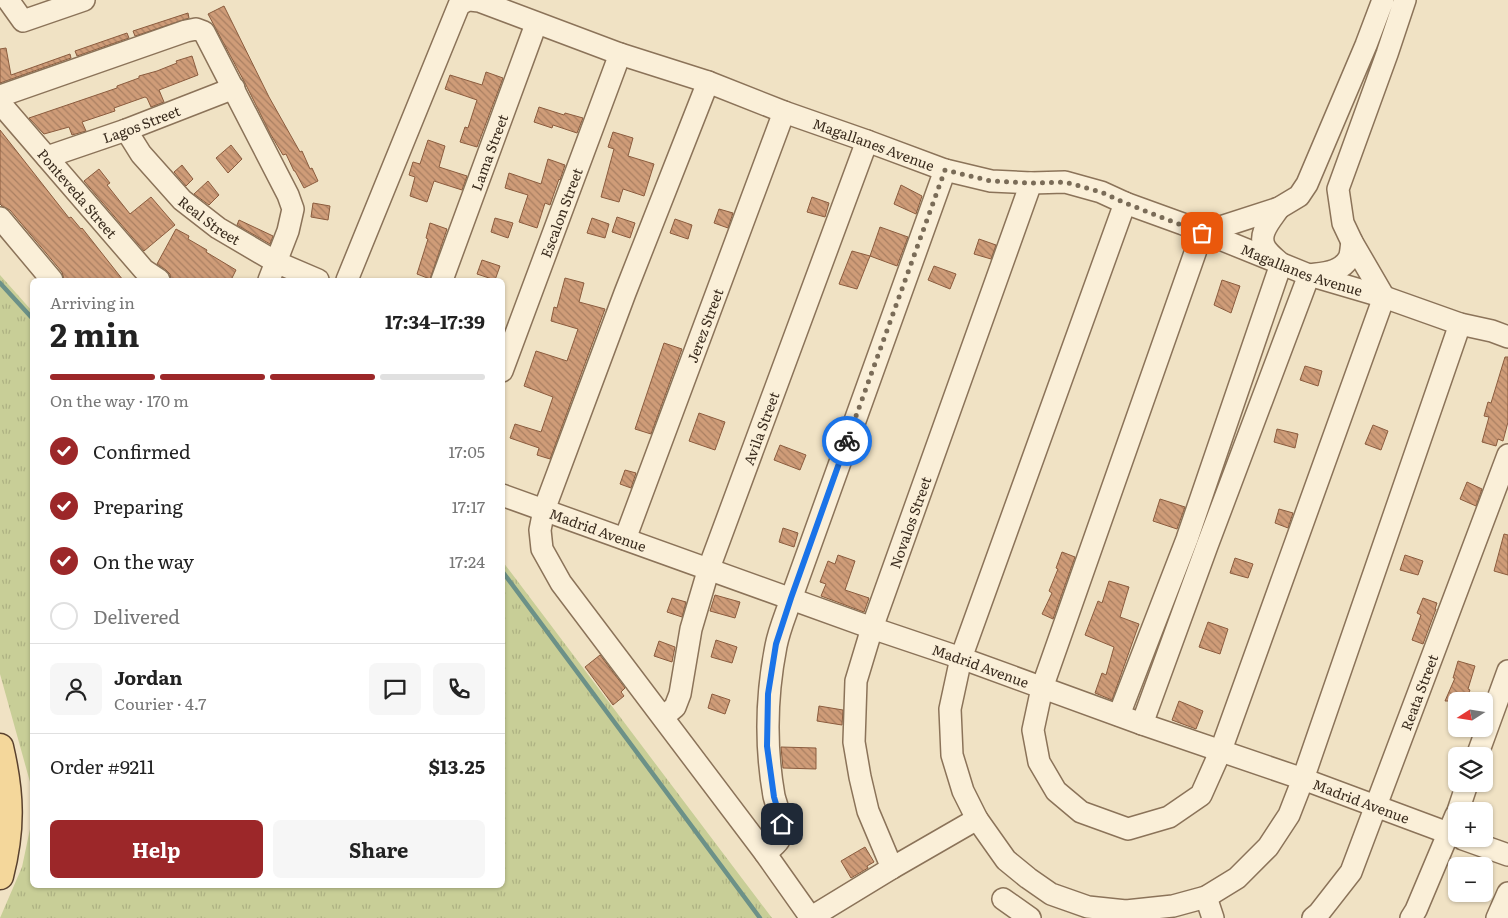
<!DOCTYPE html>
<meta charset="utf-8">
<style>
:root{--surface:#fff;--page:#f6f6f6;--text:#222;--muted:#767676;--line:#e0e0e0;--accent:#9c2729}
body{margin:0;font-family:Literata,serif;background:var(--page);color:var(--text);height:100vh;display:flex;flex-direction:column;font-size:19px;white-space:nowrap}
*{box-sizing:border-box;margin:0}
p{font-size:16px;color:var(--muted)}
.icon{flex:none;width:28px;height:28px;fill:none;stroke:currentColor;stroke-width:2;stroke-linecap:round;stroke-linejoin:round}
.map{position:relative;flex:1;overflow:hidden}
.side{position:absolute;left:30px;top:278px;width:475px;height:610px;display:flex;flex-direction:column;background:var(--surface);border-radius:8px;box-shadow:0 1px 4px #0004}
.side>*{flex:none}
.needle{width:32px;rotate:258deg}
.fabs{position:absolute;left:1448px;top:692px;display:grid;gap:10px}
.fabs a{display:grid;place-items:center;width:45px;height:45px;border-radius:8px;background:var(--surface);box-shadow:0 1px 4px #0004;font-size:25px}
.pin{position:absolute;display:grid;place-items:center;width:42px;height:42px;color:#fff;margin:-21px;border-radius:10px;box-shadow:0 2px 8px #0006}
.courier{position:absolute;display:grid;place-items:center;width:50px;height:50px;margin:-25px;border:4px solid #1a73e8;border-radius:50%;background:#fff;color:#222;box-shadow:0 1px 6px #0007}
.overview em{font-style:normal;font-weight:700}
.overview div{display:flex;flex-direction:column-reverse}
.overview{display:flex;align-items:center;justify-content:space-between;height:85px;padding:0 20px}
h1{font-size:32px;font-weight:700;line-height:38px}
.bar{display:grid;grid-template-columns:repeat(4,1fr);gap:8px 5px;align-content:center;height:60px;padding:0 20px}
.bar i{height:6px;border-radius:4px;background:var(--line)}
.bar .selected{background:var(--accent)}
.bar p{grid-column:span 4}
.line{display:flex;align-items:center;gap:12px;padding:0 20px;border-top:1px solid var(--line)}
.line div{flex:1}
.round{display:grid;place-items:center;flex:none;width:52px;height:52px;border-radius:8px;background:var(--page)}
ol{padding:0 20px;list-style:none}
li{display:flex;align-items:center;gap:15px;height:55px}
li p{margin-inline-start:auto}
li .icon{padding:5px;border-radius:50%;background:var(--accent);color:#fff;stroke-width:4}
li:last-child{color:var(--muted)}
li i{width:28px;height:28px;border:2px solid var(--line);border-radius:50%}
.action{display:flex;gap:10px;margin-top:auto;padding:10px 20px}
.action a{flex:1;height:58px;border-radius:8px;background:var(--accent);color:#fff;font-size:20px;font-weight:700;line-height:58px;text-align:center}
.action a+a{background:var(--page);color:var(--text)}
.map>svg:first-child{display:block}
</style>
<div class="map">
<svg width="1508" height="918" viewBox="0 0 1508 918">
<defs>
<pattern id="grass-tufts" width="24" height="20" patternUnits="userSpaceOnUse" patternTransform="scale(1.25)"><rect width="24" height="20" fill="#c8ce97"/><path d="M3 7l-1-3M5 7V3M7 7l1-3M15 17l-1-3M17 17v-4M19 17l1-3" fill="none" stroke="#adb182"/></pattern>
<pattern id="building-back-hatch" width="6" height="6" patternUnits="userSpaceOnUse" patternTransform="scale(1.25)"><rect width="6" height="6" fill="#cf9c78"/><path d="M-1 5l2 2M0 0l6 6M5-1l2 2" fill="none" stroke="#a97f62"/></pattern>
</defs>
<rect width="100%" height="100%" fill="#f0e2c4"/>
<path fill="url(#grass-tufts)" d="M0,275L32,311V885H502L503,562L772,918H0L22,867L30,829V782L0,674Z"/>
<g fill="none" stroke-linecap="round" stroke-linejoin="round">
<path stroke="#6c9188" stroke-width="4.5" d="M0,283L32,318
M502,571L760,918"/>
</g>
<path fill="url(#building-back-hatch)" stroke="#8b5c3e" d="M224,6L269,97L300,152L302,151L310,169L312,168L318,181L304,188L295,171H294L286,154L283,155L271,135L245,83L208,14Z
M188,13L189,18L135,36L133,31Z
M127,33L129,38L77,56L75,51Z
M6,48L11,75L70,54L71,58L0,83V49Z
M192,56L198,75L159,90L164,102L151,107L147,98L145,97L114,108L115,111L82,122L86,131L72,135L69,127L44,134L29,118L117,88V86L139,78V76L157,71L177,63L176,61Z
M486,72L503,78L477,147L460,142L465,127L468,128L477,100L445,89L450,75L482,85Z
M539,107L564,115L565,113L583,118L577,133L553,125L552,128L534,122Z
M0,130L69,218L71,217L81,229L82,228L123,280H64L62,272L10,210L2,206L0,204Z
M613,132L633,138L628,156L654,164L644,196L623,189L619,202L601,197L614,149L608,147Z
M428,140L445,146L439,167L467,176L462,190L434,181L427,202L410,196L415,177L409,175L413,162L420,164Z
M231,145L242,159L228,173L216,158Z
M548,159L565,165L560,180L559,179L550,205L545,203L537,228L519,222L528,195L505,188L509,173L541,184Z
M182,165L193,179L186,186L174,172Z
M99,169L110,183L107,185L130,214L151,197L175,225L144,251L84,181Z
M208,181L219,195L209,205L194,194Z
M901,185L922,196L916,214L894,204Z
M812,197L829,203L825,217L807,212Z
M313,203L330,206L328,220L311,217Z
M719,209L733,213L728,228L714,223Z
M617,217L635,223L630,238L612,232Z
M495,218L513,223L508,238L491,232Z
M592,218L609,224L605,238L587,233Z
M675,219L692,225L688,239L670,233Z
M239,220L273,236L270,244L237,225Z
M430,223L447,229L430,279L417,274L428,239L426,238Z
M880,227L908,237L897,266L870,256Z
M176,229L189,236L188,239L207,250L206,252L236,270L231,280H171L170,274L166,270L157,264Z
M979,239L996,245L991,259L974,254Z
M852,251L870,256L857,289L839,284Z
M482,260L500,266L495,280L477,274Z
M934,266L956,274L950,289L928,280Z
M565,278L584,283L579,302L605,309L550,459L537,455L539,448L510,438L515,424L541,432L553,397L524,386L536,351L567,361L578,329L551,321L554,307L557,308Z
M1222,280L1240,286L1231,313L1214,305Z
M664,343L682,349L651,434L635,429Z
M1505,357H1508V422L1503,441L1498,439L1496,446L1482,442L1489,417L1484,416L1488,402L1491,403Z
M1305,366L1322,371L1318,386L1300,380Z
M699,413L725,422L715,450L689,441Z
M1373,425L1388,431L1381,450L1365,444Z
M1277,429L1298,434L1295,448L1274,442Z
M780,445L806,455L800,470L774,460Z
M625,470L636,473L631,488L620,484Z
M1467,482L1482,489L1476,506L1460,499Z
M1160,499L1185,507L1177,529L1153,521Z
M1279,509L1293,513L1288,528L1275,523Z
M783,528L798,533L794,547L779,542Z
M1504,534L1508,535V575L1494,571Z
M1062,552L1075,557L1053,619L1042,614L1052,593L1049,591L1058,569L1056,568Z
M838,555L855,561L845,590L869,598L864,612L821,596L826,584L820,582L828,561L835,564Z
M1405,555L1423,561L1418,575L1400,570Z
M1235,558L1253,564L1248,578L1230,573Z
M1109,581L1129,587L1120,617L1139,624L1112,700L1095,693L1102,673L1106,675L1114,647L1085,635L1098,601L1102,603Z
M715,595L740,602L735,618L710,611Z
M672,598L686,602L682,617L667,612Z
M1423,598L1437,603L1435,609H1436L1423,644L1412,640L1421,615L1417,613Z
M1208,622L1228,629L1220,654L1199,647Z
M716,640L737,647L732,663L711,657Z
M659,641L675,647L672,662L654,656Z
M600,655L625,688L621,692L624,696L613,705L585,667Z
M1458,661L1475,666L1468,689L1470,690L1465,701H1445L1455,678H1453Z
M712,694L730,700L725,714L708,708Z
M1179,701L1203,711L1196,729L1172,720Z
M819,706L843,710L842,725L817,721Z
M781,747L816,748V769L783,768Z
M865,847L874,862L867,866L868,868L851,878L841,861Z"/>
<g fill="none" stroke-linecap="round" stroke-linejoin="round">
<defs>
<g id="minor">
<path d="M8,0L23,21L84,0"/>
<path id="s1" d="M470,0L479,1L620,54L708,82L784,112L867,141L945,170L991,181L1031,183L1065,182L1101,192L1125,203L1183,224L1309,275L1384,297L1460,324L1492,331L1508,337"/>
<path d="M1383,0L1366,45L1307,184L1299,196L1279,208L1202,233L1042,688L1033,730L1039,762L1056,791L1081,812L1128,829L1169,817L1201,795L1221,750L1384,297L1352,242L1343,223L1338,189L1387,54L1405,0"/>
<path d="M708,82L625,293L544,510L540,530L542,549L561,583L765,853L811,918"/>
<path d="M0,96L186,31L196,29L204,32L288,195L293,209L288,231L269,280"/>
<path id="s2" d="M0,103L144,270L159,280"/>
<path id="s3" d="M126,130L141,154L182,200L218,228L276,262L318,280"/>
<path id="s4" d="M47,157L126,130L234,88"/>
<path d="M1125,203L961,658L950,709L952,755L963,791L977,819L1006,860L1028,878L1051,894L1088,907L1126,911L1173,906L1206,897L1237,878L1268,847L1289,815L1303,779L1460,324"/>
<path d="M0,218L52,280"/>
<path d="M347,280L459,5L467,0"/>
<path id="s5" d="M442,280L536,24"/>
<path id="s6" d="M502,371L620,54"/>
<path id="s7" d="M502,495L872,628L961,658L1142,724L1303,779L1456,836"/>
<path id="s8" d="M625,539L784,112"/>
<path d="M1119,715L1187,539L1281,264C1276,259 1270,255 1266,249C1256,235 1271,220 1279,208"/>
<path id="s9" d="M663,717L675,707L680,694L691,629L709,568L867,141"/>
<path d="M1142,724L1207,546L1309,275C1323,273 1341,273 1349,258C1351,254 1351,247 1352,242"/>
<path d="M1477,756L1508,671"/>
<path d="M1458,811L1467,784"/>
<path d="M1463,839L1508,855"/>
<path d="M765,853C770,849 776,845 779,840C787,829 777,808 774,796C765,745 766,697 776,646C779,630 786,614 791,599L945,170"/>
<path id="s10" d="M892,868L868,811L860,777L854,742L856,681L872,628L1031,183"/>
<path d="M1206,897L1213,918"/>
<path d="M1003,899L1030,918"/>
<path d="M810,918L892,868L977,819"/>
<path id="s11" d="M1313,918L1319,913L1351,872L1508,455"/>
<path d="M1411,918L1416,910L1456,815"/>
<path d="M1497,918L1508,893"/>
</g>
<path id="major" d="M0,747C11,794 12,829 0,876"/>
</defs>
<use href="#minor" stroke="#8b7359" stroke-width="24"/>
<use href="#major" stroke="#59412e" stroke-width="29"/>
<use href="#minor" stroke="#faefd8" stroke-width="21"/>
<use href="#major" stroke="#f4d79b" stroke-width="26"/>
</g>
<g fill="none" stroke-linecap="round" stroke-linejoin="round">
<path stroke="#7a6c58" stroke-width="5" stroke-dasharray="0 9" d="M847,441L945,170L991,181L1031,183L1065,182L1101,192L1125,203L1202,233"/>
<path stroke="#1a73e8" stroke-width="6" d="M782,824L774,797L767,746L768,694L776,644L791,598L847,441"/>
</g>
<g text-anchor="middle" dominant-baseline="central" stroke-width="4" stroke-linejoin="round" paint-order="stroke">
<g font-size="14" fill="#3a2c1e" stroke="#f7ecd4">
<text stroke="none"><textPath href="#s4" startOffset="100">Lagos Street</textPath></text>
<text stroke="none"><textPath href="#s1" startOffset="429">Magallanes Avenue</textPath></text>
<text stroke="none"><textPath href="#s5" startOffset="136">Lama Street</textPath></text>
<text stroke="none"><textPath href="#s2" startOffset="119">Ponteveda Street</textPath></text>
<text stroke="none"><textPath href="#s6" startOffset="169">Escalon Street</textPath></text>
<text stroke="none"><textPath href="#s3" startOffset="124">Real Street</textPath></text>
<text stroke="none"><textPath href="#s1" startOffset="879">Magallanes Avenue</textPath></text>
<text stroke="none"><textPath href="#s8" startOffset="228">Jerez Street</textPath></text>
<text stroke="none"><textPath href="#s9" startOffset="308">Avila Street</textPath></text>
<text stroke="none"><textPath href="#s10" startOffset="361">Novalos Street</textPath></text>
<text stroke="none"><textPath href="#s7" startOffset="102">Madrid Avenue</textPath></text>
<text stroke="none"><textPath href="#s7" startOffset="508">Madrid Avenue</textPath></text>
<text stroke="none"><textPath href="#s11" startOffset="252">Reata Street</textPath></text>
<text stroke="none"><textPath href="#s7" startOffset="912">Madrid Avenue</textPath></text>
</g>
</g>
</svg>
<div class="fabs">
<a><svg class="needle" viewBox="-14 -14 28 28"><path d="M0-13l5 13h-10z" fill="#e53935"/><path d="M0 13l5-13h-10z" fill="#767676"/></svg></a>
<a><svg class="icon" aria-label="layers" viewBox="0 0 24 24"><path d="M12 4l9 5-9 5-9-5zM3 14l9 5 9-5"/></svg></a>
<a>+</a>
<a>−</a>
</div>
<div class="pin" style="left:1202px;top:233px;background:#ea580c"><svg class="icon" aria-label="bag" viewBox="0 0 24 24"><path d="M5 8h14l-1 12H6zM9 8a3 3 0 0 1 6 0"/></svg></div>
<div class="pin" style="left:782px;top:824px;background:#1f2937"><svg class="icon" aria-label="home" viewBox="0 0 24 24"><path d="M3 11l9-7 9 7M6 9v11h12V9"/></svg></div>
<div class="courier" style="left:847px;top:441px"><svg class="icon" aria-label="bike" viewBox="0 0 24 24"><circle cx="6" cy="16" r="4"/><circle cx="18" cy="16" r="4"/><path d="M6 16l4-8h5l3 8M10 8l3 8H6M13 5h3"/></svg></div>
<section class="side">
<div class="overview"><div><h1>2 min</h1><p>Arriving in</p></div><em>17:34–17:39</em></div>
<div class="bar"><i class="selected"></i><i class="selected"></i><i class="selected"></i><i></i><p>On the way · 170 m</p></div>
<ol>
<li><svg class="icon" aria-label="check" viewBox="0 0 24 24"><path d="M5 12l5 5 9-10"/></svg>Confirmed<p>17:05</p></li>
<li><svg class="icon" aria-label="check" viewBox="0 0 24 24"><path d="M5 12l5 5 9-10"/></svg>Preparing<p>17:17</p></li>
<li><svg class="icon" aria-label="check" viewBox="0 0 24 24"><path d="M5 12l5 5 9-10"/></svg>On the way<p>17:24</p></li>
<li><i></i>Delivered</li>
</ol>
<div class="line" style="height:90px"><a class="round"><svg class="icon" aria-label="person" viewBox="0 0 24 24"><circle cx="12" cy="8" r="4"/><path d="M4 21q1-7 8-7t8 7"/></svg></a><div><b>Jordan</b><p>Courier · 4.7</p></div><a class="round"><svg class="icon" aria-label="chat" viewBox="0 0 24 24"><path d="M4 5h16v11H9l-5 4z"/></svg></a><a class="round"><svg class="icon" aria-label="phone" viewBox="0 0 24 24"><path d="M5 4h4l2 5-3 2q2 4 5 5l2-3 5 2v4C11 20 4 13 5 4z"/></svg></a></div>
<div class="line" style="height:65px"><div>Order #9211</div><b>$13.25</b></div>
<div class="action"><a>Help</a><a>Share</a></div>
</section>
</div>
